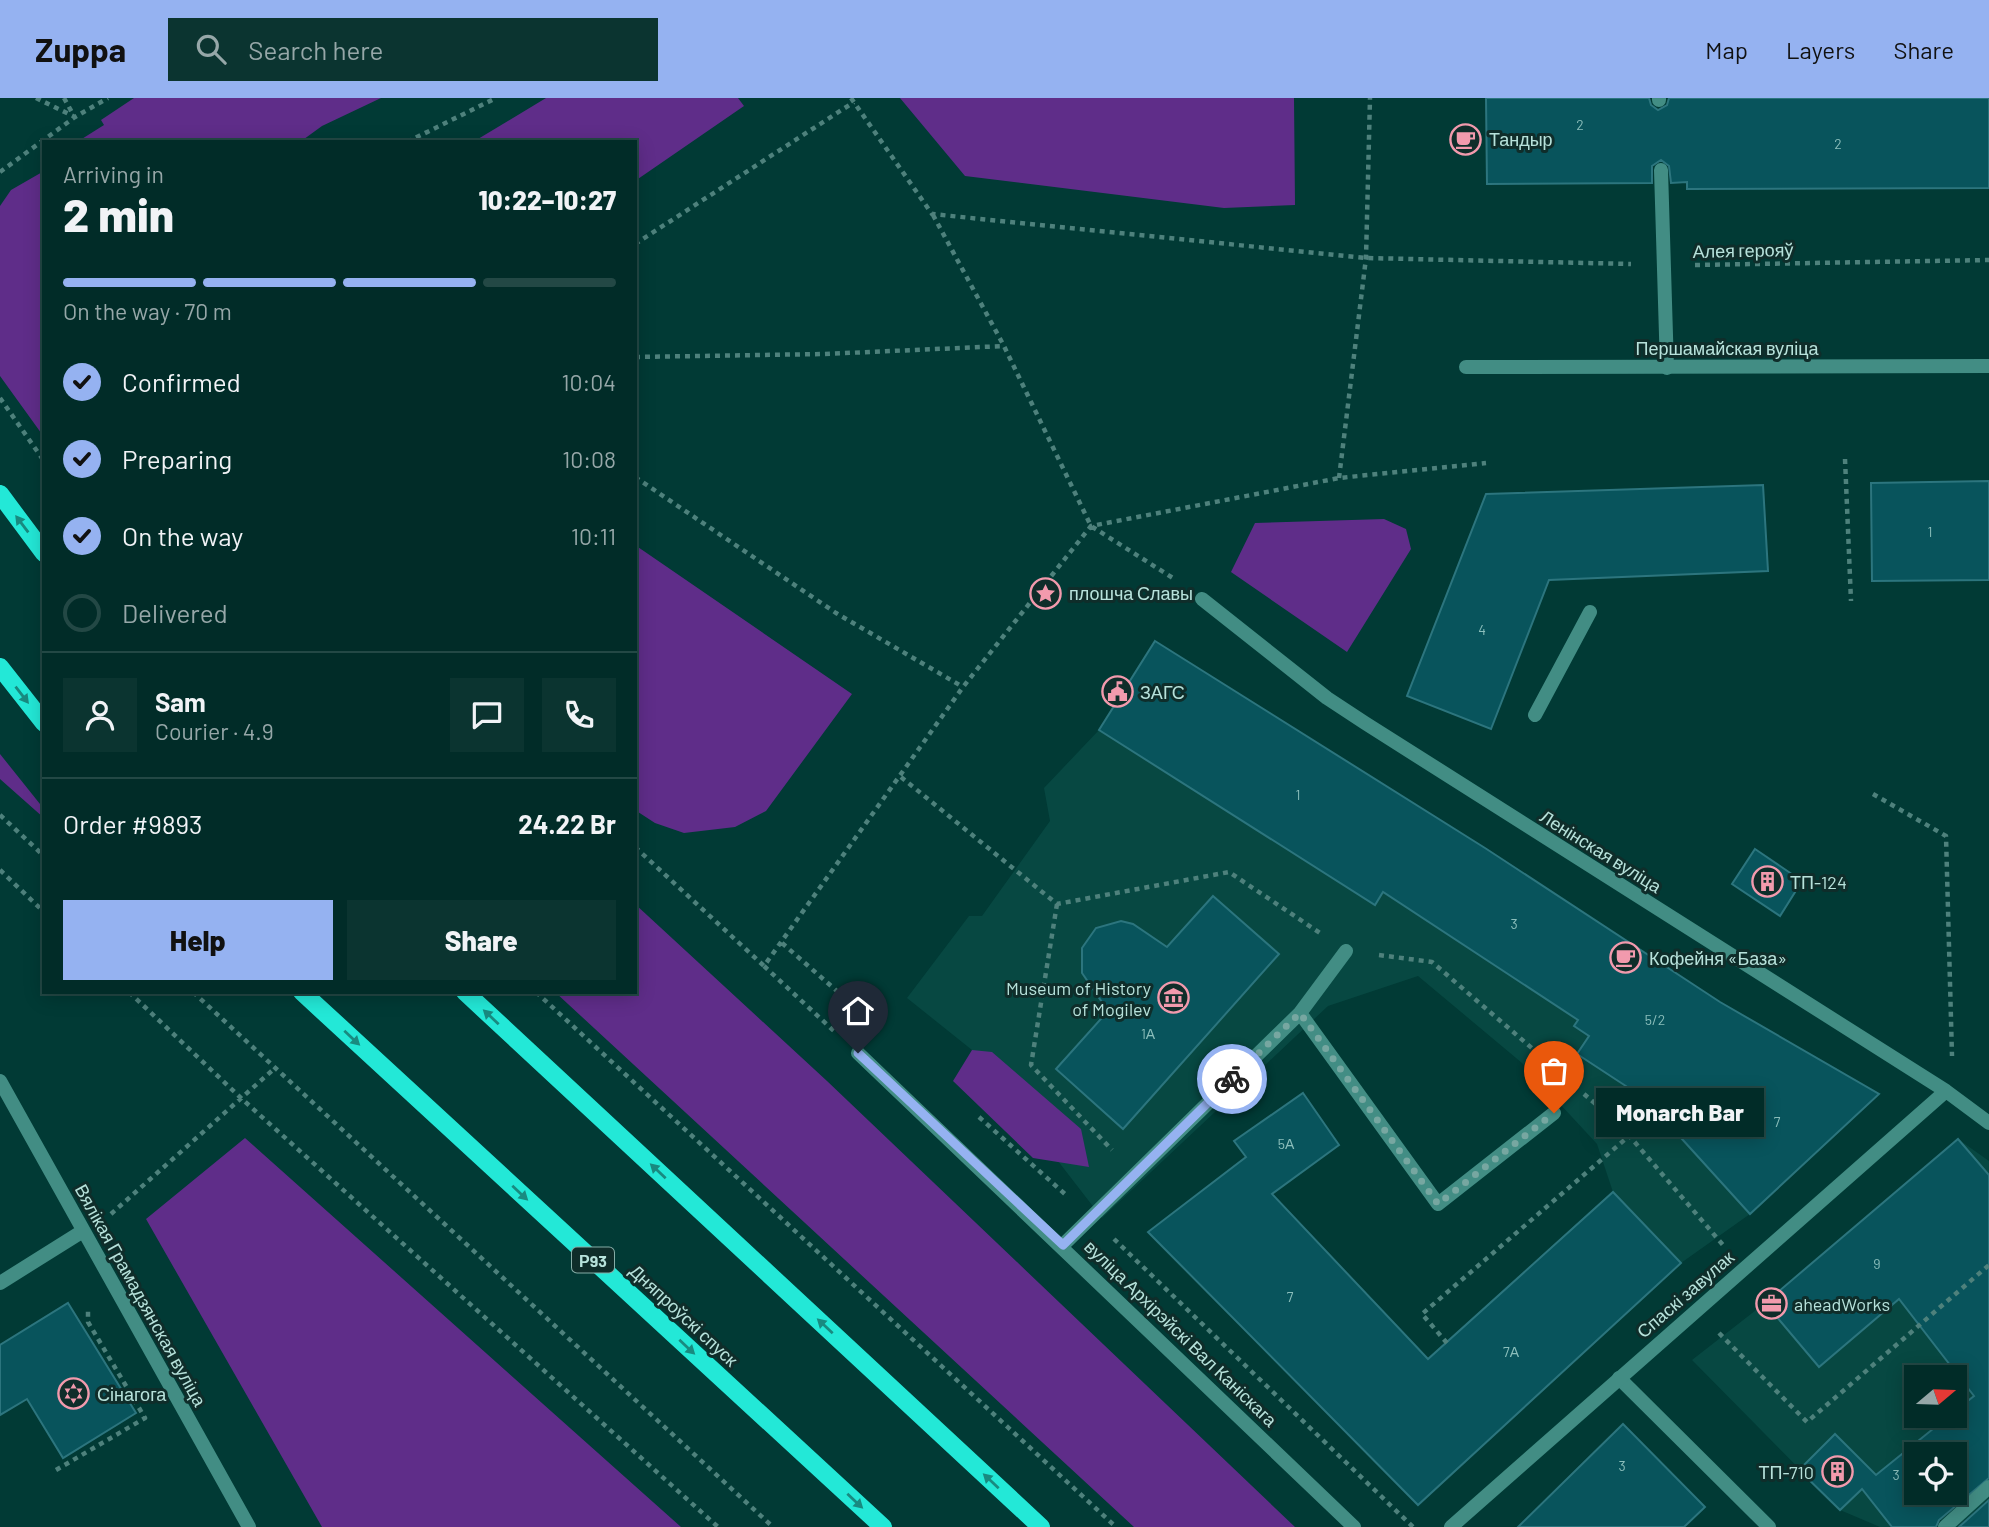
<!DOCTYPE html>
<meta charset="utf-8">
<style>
:root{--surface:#012c28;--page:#0b3430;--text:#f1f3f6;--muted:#96a7a8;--line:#234845;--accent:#95b2f1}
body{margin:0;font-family:Barlow,sans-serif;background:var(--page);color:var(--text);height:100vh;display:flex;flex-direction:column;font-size:26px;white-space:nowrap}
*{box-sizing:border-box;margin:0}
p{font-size:23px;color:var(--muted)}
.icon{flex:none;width:38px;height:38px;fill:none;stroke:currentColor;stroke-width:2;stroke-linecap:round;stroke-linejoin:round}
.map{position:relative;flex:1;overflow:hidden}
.side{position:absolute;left:42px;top:42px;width:595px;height:854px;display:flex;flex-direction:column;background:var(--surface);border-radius:0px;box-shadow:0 4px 18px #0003,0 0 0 2px var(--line)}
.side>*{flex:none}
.needle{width:46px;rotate:71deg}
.buttons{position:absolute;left:1904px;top:1267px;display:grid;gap:14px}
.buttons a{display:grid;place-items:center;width:63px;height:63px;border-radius:0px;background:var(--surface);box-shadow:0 4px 18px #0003,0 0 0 2px var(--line);font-size:35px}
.pin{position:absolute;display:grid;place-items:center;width:60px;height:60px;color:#fff;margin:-72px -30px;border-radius:50% 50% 50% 0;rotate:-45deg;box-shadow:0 0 7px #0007}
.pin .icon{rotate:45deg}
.courier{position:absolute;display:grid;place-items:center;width:70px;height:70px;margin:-35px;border:5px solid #95b2f1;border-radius:50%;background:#fff;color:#222;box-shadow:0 2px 9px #0007}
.bubble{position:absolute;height:49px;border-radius:0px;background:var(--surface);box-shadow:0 4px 18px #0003,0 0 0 2px var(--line);font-size:23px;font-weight:800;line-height:49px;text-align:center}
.summary em{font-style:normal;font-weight:800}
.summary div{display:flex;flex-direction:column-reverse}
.summary{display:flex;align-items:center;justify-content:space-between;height:119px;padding:0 21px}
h1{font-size:46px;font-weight:800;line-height:52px}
.bar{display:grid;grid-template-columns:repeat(4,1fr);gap:10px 7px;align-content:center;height:84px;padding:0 21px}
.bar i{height:9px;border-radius:5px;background:var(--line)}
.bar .active{background:var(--accent)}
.bar p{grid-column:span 4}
.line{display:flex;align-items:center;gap:18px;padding:0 21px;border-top:2px solid var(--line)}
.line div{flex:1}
.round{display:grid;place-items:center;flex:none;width:74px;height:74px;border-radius:0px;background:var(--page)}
ol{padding:0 21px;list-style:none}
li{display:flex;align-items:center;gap:21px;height:77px}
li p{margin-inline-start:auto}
li .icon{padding:7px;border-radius:50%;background:var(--accent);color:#111;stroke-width:4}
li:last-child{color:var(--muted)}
li i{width:38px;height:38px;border:4px solid var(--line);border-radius:50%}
.primary-button{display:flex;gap:14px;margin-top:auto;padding:14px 21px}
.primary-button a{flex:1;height:80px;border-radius:0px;background:var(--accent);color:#111;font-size:28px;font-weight:800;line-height:80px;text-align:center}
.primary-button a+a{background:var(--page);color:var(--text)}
header{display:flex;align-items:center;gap:42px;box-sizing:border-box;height:98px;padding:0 35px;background:var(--accent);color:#111}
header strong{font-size:33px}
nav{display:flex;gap:38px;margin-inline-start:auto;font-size:24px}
.search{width:490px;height:63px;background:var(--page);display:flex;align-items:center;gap:18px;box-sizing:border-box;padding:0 24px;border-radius:0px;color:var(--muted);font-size:26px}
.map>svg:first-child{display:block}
</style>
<header>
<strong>Zuppa</strong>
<div class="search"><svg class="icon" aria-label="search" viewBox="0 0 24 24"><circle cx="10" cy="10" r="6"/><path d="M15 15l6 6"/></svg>Search here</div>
<nav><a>Map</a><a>Layers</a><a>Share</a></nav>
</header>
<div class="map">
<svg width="1989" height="1429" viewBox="0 0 1989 1429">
<rect width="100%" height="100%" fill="#013a35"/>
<path fill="#074842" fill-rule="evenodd" d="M1155,543L1485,750L1720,904L1867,989L1869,1005L1750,1116L1681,1165L1613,1094L1597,1046L1522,965L1418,878L1328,908L1102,1120L972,952L907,900L969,818H982L1050,723L1044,690L1099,632Z
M1958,1041L1989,1063V1429H1953L1926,1414L1907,1429H1880L1840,1412L1692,1262L1765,1205ZM1916,1279H1955V1318H1916ZM1916,1356H1955V1395H1916Z"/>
<path fill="#5f2d89" d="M134,0H381L322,28L300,44H77L104,27L101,22Z
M546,0H738L744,8L635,83V44H473Z
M900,0H1294L1295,107L1224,110L965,78Z
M44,73V339L0,278V108L11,92Z
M1384,421L1406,431L1411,451L1347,554L1231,474L1255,425Z
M635,447L852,596L766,713L735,729L684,735L655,725L635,712Z
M0,656L44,711V720L0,681Z
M635,806L827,983L1295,1429H1134L555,894H635Z
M972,952L992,954L1081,1031L1089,1069L1033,1060L953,983Z
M245,1040L681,1429H322L146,1121Z"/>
<path fill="#08545c" stroke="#2c757e" stroke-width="2" fill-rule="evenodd" d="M1486,0H1649L1651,7L1658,12L1667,7L1669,0H1989V90L1687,91V84L1671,85L1669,68L1661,62L1652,68V85L1487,86Z
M1989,383V482L1872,483L1871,385Z
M1763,387L1768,473L1549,482L1491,631L1407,598L1486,396Z
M1155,543L1485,750L1720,904L1879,996L1750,1116L1682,1041L1693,1032L1577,956L1589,938L1574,928L1578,922L1383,794L1375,807L1099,632Z
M1755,751L1802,783L1780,818L1732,786Z
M1213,798L1279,856L1123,1031L1056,971L1108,913L1082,875V850L1096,830L1121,823L1133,826L1167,849Z
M1303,995L1339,1047L1272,1096L1428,1261L1613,1094L1681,1165L1418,1407L1148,1134L1246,1059L1234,1043Z
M1958,1041L1989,1077V1380L1939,1422L1936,1429H1892L1862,1391L1840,1412L1799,1372L1835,1336L1876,1377L1949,1318H1955V1313L1974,1298L1899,1201L1819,1269L1765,1205ZM1916,1356H1955V1395H1916Z
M68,1205L136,1315L63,1360L27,1301L0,1317V1247Z
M1623,1326L1705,1409L1684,1429H1518Z
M1989,1402V1429H1959Z"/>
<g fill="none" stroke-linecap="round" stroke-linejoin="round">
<path stroke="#4e817c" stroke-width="4.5" stroke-dasharray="5 5" stroke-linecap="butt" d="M36,0L75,19
M64,0L74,18
M851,0L932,116L1366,160L1631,166
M407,44L496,0
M0,74L75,19L108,0
M933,117L1004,248L1091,428L1176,482
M635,146L854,4
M1695,167L1989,162
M635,259L824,256L1004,248
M0,300L44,363
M1845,361L1851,503
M635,379L836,515L963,589
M1339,380L1366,160L1370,0
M901,679L1057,806L1229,774L1320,835
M1873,696L1946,738L1952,958
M0,717L44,758
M635,749L764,868L963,589L1091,428L1339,380L1486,365
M0,772L44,814
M1057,806L1031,967L1112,1052
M782,845L870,922
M1379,857L1432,864L1570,983
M764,868L835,934
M129,894L242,1001L718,1429
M193,894L773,1429
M536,894L1116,1429
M1584,996L1620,1027L1723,1147
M979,1019L1066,1097
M111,1116L275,970
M1114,1141L1413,1429
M1719,1235L1807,1324L1989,1167
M1447,1245L1422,1216L1629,1038
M56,1372L145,1320L88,1224V1213"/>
<path stroke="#428d84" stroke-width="14" d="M1659,0V2
M1661,72L1667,270
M1535,617L1590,514
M1300,915L1438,1106L1554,1015
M1063,1147L1300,915L1346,853
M1619,1280L1769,1429
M1945,1429L1989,1389"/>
<path stroke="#428d84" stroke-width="14" d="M1466,269L1989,268
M1202,501L1327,600L1365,625L1946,993L1989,1025
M858,955L1354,1429
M0,983L249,1429
M0,1185L83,1133
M1451,1429L1946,993"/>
<path stroke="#23e8d7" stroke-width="18" d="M0,396L44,455
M0,569L44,625
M302,894L883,1429
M465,894L1041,1429"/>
</g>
<defs><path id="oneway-solid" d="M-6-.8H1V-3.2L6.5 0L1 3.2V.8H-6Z" transform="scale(1.75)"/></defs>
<g fill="#198a80">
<use href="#oneway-solid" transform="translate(22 426) rotate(-127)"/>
<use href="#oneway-solid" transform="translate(22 597) rotate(52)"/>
<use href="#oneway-solid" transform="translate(491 919) rotate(-137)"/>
<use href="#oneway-solid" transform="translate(352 940) rotate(43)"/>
<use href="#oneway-solid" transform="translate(658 1073) rotate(-137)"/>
<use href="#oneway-solid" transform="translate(520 1095) rotate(43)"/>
<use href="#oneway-solid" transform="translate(825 1228) rotate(-137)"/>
<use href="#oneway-solid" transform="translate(687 1249) rotate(43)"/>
<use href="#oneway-solid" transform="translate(991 1383) rotate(-137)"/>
<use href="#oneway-solid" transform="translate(855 1403) rotate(43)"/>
</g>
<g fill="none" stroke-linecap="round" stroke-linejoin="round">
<path stroke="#77a7a1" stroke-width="7" stroke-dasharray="0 12.6" d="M1232,981L1300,915L1438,1106L1554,1015"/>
<path stroke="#95b2f1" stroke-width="9" d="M858,955L1063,1147L1232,981"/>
</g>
<defs>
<symbol id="cafe-ring" viewBox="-11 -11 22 22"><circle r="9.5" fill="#0f2d2a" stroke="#f29aad" stroke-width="1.5"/><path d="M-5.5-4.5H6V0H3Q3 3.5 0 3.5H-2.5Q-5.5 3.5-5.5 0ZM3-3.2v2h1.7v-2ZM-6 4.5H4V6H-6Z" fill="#f29aad"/></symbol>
<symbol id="sight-ring" viewBox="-11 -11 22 22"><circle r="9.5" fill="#0f2d2a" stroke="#f29aad" stroke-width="1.5"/><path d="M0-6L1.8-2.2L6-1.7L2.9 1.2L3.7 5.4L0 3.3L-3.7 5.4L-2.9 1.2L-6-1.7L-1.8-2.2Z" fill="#f29aad"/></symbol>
<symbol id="civic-ring" viewBox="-11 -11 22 22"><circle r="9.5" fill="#0f2d2a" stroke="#f29aad" stroke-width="1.5"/><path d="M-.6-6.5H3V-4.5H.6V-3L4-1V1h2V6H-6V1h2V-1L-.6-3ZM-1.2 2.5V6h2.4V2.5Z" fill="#f29aad"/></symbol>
<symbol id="building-ring" viewBox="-11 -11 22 22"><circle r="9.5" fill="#0f2d2a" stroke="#f29aad" stroke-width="1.5"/><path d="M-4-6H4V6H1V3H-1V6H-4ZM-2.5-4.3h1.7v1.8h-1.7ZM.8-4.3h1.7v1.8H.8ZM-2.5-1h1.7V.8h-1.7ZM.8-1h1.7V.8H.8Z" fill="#f29aad"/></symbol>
<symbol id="museum-ring" viewBox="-11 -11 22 22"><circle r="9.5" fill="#0f2d2a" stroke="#f29aad" stroke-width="1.5"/><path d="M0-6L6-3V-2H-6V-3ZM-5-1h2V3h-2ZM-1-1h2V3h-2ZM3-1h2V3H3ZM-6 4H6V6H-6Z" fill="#f29aad"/></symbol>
<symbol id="office-ring" viewBox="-11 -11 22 22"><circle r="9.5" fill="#0f2d2a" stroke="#f29aad" stroke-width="1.5"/><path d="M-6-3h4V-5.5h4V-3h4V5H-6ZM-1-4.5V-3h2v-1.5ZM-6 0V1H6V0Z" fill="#f29aad"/></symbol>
<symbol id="synagogue-ring" viewBox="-11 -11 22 22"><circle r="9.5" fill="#0f2d2a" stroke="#f29aad" stroke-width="1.5"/><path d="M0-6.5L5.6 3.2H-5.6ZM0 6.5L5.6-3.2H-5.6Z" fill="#f29aad"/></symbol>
</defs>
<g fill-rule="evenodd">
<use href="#cafe-ring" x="1448" y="24" width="35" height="35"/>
<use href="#sight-ring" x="1028" y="478" width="35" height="35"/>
<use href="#civic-ring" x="1100" y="576" width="35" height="35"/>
<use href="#building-ring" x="1750" y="766" width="35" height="35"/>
<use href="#cafe-ring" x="1608" y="842" width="35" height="35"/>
<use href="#museum-ring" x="1156" y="882" width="35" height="35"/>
<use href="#office-ring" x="1754" y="1188" width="35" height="35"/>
<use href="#synagogue-ring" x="56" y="1278" width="35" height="35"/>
<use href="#building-ring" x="1820" y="1356" width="35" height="35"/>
</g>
<g text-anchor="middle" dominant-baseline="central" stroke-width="6" stroke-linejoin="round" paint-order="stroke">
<g font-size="14" fill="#8bbebb">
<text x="1580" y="26">2</text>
<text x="1838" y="45">2</text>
<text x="1930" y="433">1</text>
<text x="1482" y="531">4</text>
<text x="1298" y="696">1</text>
<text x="1514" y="825">3</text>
<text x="1655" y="921">5/2</text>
<text x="1148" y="935">1А</text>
<text x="1777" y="1023">7</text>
<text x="1286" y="1045">5А</text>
<text x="1877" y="1165">9</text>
<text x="1290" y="1198">7</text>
<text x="1511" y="1253">7А</text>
<text x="1622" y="1367">3</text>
<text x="1896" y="1376">3</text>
</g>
<rect fill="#0f2d2a" stroke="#85aca6" stroke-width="2" x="572" y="1149.5" width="42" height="25" rx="5"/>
<g font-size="16" font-weight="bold" fill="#b7e2db">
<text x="593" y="1162">Р93</text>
</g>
<g font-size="18" fill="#b7e2db" stroke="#0f2d2a" text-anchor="start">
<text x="1489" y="41">Тандыр</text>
<text x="1069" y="495">плошча Славы</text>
<text x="1140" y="594">ЗАГС</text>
<text x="1790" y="784">ТП-124</text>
<text x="1649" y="860">Кофейня «База»</text>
<text x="1151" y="890" text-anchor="end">Museum of History<tspan x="1151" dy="21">of Mogilev</tspan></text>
<text x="1794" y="1206">aheadWorks</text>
<text x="97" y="1296">Сінагога</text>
<text x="1814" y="1374" text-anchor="end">ТП-710</text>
</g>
<g font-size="18" fill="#b7e2db" stroke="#0f2d2a">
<text transform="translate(1743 152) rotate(-1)">Алея герояў</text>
<text x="1727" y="250">Першамайская вуліца</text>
<text transform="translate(1601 753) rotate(32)">Ленінская вуліца</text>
<text transform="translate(1685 1196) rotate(-41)">Спаскі завулак</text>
<text transform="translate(141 1197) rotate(61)">Вялікая Грамадзянская вуліца</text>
<text transform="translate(684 1217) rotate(43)">Дняпроўскі спуск</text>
<text transform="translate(1181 1235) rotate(44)">вуліца Архірэйскі Вал Каніскага</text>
</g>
</g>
</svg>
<div class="buttons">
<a><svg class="needle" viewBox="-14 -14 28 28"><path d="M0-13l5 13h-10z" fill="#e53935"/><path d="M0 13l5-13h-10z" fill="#96a7a8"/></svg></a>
<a><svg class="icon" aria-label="locate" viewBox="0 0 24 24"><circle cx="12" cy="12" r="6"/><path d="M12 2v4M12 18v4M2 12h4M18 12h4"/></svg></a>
</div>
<div class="pin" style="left:1554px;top:1015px;background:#ea580c"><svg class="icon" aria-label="bag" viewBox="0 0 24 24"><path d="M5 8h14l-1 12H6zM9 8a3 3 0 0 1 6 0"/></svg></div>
<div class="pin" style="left:858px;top:955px;background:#1f2937"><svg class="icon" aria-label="home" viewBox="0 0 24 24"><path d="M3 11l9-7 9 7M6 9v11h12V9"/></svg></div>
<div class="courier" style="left:1232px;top:981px"><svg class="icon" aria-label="bike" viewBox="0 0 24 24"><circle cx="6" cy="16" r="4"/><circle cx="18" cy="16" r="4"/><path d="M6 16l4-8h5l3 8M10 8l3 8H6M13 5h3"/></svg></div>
<div class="bubble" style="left:1596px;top:990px;width:168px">Monarch Bar</div>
<section class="side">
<div class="summary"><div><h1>2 min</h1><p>Arriving in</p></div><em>10:22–10:27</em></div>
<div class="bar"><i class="active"></i><i class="active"></i><i class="active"></i><i></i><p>On the way · 70 m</p></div>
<ol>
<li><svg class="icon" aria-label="check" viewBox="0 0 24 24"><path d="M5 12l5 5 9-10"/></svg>Confirmed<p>10:04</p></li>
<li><svg class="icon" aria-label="check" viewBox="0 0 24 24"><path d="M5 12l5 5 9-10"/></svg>Preparing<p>10:08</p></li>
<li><svg class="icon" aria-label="check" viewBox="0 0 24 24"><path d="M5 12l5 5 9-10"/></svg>On the way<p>10:11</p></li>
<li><i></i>Delivered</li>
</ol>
<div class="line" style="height:126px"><a class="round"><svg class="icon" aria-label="person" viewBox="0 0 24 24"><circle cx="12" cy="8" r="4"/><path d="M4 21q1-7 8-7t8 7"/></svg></a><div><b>Sam</b><p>Courier · 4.9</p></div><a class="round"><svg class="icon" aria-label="chat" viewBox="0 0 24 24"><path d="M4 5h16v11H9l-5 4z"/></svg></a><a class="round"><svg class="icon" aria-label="phone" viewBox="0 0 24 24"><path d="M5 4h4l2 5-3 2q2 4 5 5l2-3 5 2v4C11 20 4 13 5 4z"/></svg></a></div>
<div class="line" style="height:91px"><div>Order #9893</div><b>24.22 Br</b></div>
<div class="primary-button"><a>Help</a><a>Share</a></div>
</section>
</div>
